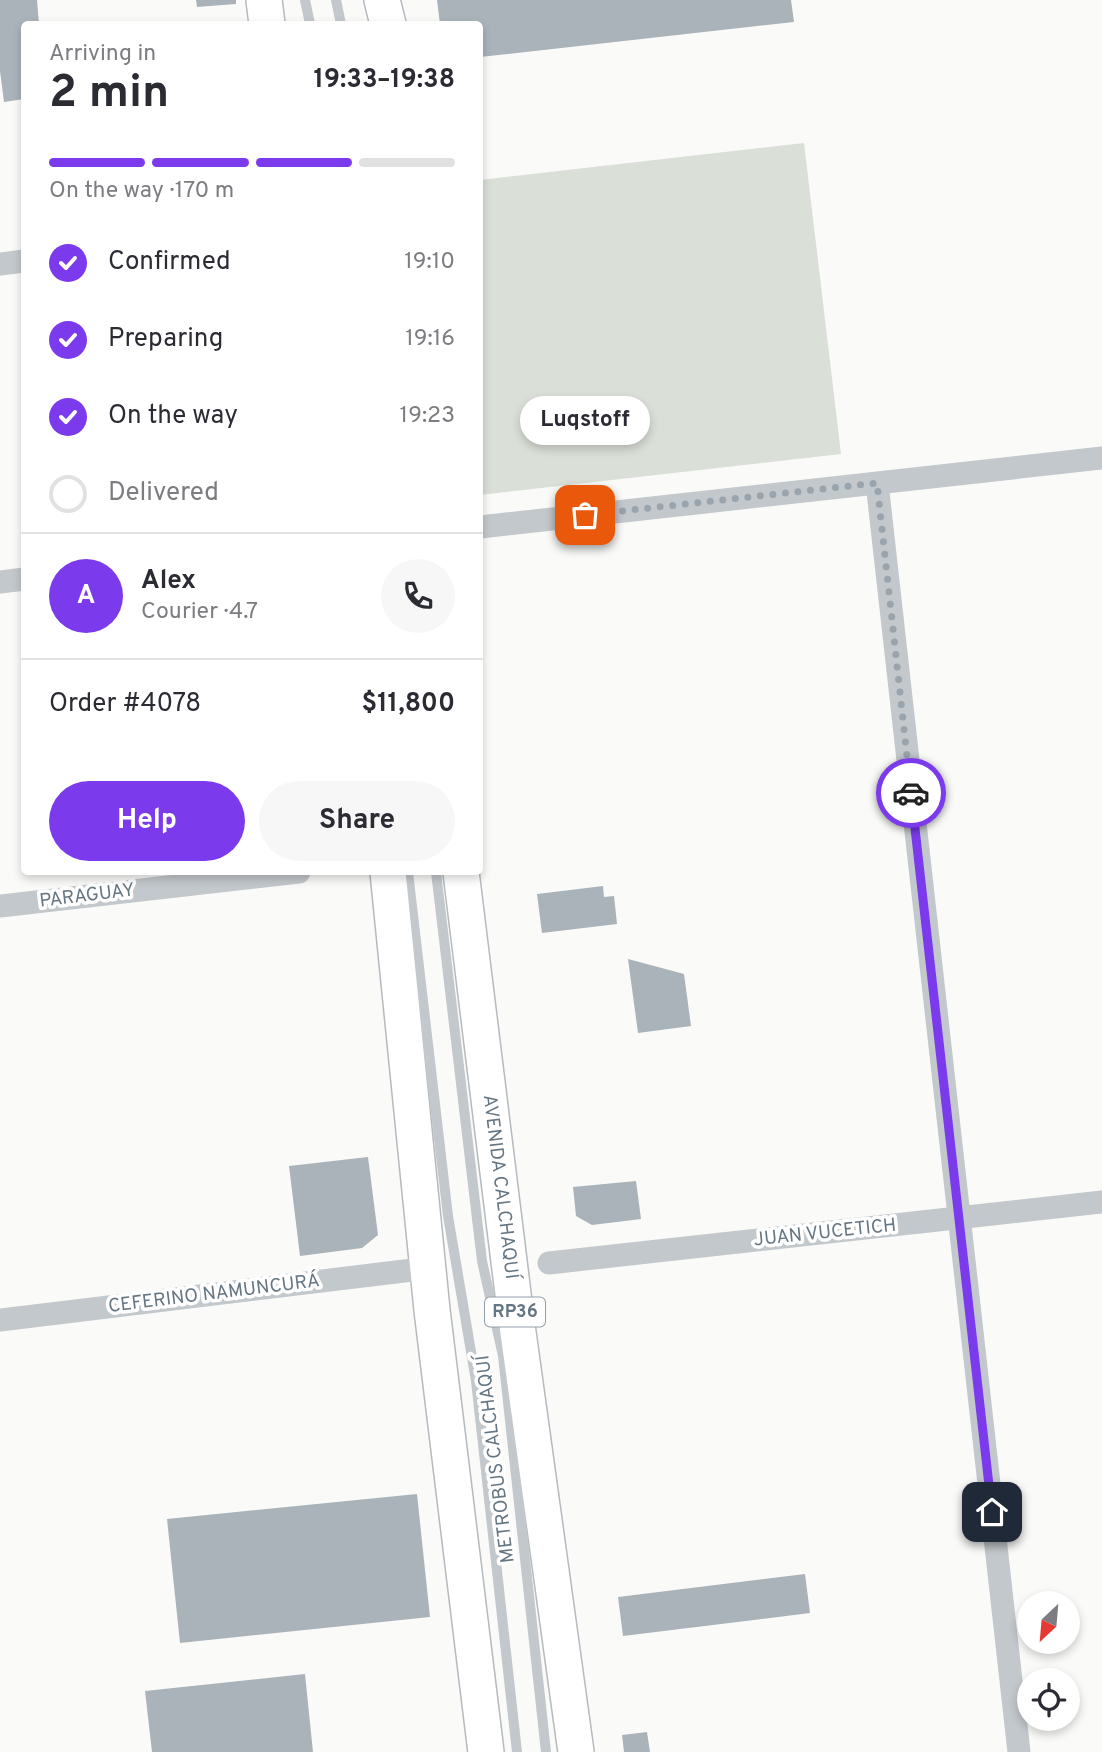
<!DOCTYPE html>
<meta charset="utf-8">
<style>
:root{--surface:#fff;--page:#f7f7f7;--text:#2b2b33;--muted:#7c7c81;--line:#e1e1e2;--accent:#7c3aed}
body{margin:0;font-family:Overpass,sans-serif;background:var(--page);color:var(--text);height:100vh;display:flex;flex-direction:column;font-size:26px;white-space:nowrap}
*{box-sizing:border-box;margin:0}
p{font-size:23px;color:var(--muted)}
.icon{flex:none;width:38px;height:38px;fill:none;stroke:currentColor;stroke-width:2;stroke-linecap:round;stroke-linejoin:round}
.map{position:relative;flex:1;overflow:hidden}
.drawer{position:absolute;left:21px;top:21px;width:462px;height:854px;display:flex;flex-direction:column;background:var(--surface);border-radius:7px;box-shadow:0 4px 10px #0003}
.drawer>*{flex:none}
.needle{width:46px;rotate:206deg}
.buttons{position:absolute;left:1017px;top:1591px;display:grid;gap:14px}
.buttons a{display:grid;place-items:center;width:63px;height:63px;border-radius:50%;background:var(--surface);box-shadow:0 4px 10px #0003;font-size:35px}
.pin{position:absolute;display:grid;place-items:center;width:60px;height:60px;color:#fff;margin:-30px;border-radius:14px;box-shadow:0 4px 10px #0006}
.courier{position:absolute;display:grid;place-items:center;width:70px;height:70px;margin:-35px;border:5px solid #7c3aed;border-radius:50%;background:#fff;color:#222;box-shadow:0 2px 9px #0007}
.bubble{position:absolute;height:49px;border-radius:24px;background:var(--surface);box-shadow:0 4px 10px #0003;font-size:23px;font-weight:700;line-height:49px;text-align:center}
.head em{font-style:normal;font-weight:700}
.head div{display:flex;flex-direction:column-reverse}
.head{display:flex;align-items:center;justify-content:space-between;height:119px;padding:0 28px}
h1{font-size:46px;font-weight:700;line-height:52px}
.bar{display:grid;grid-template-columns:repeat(4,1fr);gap:10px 7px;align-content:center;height:84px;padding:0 28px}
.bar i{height:9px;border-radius:5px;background:var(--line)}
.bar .selected{background:var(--accent)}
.bar p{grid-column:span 4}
.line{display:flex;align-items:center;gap:18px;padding:0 28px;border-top:2px solid var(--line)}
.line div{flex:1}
.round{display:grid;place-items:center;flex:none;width:74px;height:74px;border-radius:37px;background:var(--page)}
ol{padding:0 28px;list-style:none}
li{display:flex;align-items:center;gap:21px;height:77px}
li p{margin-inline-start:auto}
li .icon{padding:7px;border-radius:50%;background:var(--accent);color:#fff;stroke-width:4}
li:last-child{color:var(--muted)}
li i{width:38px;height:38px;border:4px solid var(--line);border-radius:50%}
.button{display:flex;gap:14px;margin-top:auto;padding:14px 28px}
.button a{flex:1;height:80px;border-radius:42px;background:var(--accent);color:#fff;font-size:28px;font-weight:700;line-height:80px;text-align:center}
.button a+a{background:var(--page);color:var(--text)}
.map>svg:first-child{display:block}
</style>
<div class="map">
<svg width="1102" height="1752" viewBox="0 0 1102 1752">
<rect width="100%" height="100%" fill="#fafaf8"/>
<path fill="#dadfd7" d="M804,143L841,454L480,495V180Z"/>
<path fill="#aab3b9" d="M0,0H37L39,24H24V99L4,102L0,71Z
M196,0H236V4L197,7Z
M437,0H791L794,22L480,57V24H440Z
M603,886L604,897L614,896L617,924L542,933L537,894Z
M628,959L684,974L691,1026L638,1033Z
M368,1157L378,1235L362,1248L300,1256L289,1166Z
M636,1181L641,1219L592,1225L576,1216L573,1187Z
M417,1494L430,1617L180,1643L167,1519Z
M805,1574L810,1613L623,1636L618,1597Z
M305,1674L313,1752H152L145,1691Z
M647,1732L650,1752H624L622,1735Z"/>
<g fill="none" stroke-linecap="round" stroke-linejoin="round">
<defs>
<path id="primary" d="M264,0L267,24
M382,0L388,24
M388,872L432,1310L486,1752
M461,872L516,1318L576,1752"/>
</defs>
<use href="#primary" stroke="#b5babe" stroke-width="38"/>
<path stroke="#c3c8cc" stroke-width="10" d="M305,0L310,24
M336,0L341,24
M408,872L448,1216L476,1381L517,1752
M436,872L482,1261L503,1356L546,1752"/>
<path stroke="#c3c8cc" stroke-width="23" d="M0,264L24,261
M877,483L1019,1752
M480,527L1102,458
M0,582L24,579
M0,906L299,872
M549,1263L1102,1202
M0,1320L429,1268"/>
<use href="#primary" stroke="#fff" stroke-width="35"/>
</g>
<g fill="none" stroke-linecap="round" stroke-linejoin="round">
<path stroke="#99a4ac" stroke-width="7" stroke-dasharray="0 12.6" d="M585,515L877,483L911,793"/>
<path stroke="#7c3aed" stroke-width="9" d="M911,793L992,1512"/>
</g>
<g text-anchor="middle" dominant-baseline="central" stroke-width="7" stroke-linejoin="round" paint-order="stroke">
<rect fill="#fff" stroke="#939fa8" stroke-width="2" x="485" y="1297.5" width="60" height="29" rx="5"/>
<g font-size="18" font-weight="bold" fill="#657683">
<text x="515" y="1312">RP36</text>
</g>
<g font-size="19" fill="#657683" stroke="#fff">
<text transform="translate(87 896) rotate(-7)">PARAGUAY</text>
<text transform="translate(500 1187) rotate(83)">AVENIDA CALCHAQUÍ</text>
<text transform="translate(825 1233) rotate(-6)">JUAN VUCETICH</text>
<text transform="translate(214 1294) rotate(-7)">CEFERINO NAMUNCURÁ</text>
<text transform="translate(496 1459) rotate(-97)">METROBUS CALCHAQUÍ</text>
</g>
</g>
</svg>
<div class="buttons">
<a><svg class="needle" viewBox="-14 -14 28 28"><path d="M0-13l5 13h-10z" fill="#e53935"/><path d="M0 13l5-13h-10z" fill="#7c7c81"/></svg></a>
<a><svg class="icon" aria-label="locate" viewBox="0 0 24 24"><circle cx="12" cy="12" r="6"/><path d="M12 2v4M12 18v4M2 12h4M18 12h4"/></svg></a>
</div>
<div class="pin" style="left:585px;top:515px;background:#ea580c"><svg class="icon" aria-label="bag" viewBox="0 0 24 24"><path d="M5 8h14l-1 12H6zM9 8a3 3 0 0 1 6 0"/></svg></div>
<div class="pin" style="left:992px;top:1512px;background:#1f2937"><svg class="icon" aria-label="home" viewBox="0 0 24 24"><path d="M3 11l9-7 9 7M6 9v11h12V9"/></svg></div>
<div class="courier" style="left:911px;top:793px"><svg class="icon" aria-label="car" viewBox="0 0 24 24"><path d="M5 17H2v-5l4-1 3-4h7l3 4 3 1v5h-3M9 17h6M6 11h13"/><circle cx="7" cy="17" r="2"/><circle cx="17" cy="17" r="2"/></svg></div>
<div class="bubble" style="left:520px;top:396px;width:130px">Luqstoff</div>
<section class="drawer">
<div class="head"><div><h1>2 min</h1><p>Arriving in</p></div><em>19:33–19:38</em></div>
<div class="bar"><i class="selected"></i><i class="selected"></i><i class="selected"></i><i></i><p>On the way · 170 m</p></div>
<ol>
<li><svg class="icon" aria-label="check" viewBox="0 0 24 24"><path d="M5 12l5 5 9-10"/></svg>Confirmed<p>19:10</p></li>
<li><svg class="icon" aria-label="check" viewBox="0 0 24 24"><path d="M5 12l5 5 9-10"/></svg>Preparing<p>19:16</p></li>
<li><svg class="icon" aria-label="check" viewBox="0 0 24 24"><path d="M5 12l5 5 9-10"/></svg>On the way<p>19:23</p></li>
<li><i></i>Delivered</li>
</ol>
<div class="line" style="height:126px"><b class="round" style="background:var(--accent);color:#fff">A</b><div><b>Alex</b><p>Courier · 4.7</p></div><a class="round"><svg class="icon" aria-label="phone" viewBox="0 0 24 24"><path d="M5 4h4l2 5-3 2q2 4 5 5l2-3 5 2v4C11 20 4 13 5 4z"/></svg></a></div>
<div class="line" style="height:91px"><div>Order #4078</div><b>$11,800</b></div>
<div class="button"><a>Help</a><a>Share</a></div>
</section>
</div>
